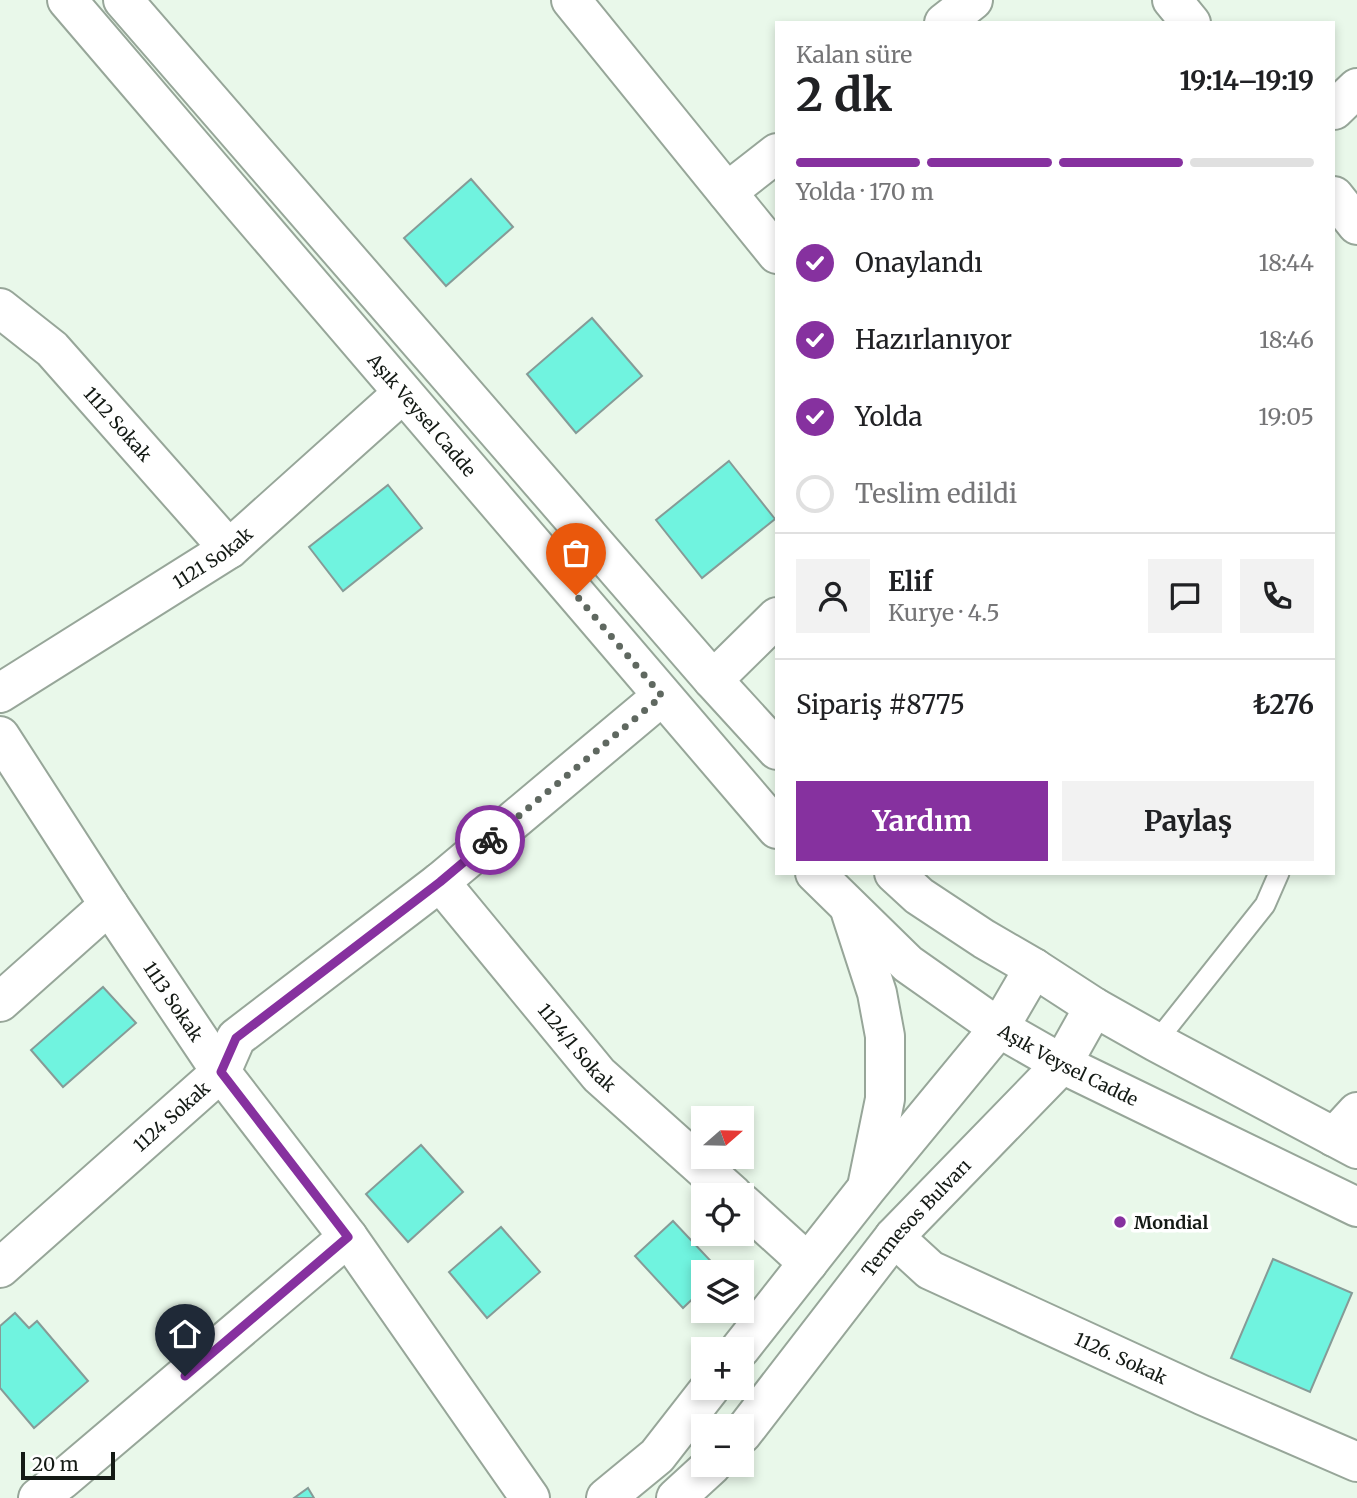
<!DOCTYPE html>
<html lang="tr">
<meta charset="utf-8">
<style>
:root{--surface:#fff;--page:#f2f2f2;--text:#202124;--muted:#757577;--line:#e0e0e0;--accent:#86319f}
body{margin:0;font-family:Merriweather,serif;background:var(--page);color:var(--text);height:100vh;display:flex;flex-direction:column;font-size:26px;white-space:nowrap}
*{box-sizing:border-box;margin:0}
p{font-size:23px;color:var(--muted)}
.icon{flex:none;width:38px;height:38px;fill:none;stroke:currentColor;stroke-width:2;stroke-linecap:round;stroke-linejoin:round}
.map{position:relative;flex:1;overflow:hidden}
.drawer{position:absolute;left:775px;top:21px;width:560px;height:854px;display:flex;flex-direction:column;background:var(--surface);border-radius:0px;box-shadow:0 4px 10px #0003}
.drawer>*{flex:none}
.needle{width:46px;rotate:70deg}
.fabs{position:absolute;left:691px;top:1106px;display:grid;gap:14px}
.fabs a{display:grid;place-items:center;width:63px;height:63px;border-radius:0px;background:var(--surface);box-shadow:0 4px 10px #0003;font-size:35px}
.scale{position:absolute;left:21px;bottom:18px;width:94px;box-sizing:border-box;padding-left:7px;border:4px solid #141a15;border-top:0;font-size:19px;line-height:24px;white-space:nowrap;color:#141a15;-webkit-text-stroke:5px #fff;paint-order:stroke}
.pin{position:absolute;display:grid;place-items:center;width:60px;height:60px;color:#fff;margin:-72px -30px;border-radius:50% 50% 50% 0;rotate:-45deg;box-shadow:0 0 7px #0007}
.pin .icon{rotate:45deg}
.courier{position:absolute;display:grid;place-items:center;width:70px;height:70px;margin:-35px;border:5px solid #86319f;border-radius:50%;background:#fff;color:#222;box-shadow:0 2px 9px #0007}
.headline em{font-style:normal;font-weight:700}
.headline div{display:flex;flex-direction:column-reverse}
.headline{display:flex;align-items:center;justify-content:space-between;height:119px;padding:0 21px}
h1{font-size:46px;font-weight:700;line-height:52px}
.bar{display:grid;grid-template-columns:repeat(4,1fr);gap:10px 7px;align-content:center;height:84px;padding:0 21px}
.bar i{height:9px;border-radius:5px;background:var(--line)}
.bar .current{background:var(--accent)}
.bar p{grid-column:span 4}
.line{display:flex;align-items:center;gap:18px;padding:0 21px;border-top:2px solid var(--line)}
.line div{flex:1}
.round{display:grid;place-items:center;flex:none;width:74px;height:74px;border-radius:0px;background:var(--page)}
ol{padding:0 21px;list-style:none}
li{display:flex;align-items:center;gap:21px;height:77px}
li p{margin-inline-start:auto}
li .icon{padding:7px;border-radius:50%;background:var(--accent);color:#fff;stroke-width:4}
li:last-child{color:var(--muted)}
li i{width:38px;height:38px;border:4px solid var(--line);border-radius:50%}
.cta{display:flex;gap:14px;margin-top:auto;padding:14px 21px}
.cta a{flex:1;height:80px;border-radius:0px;background:var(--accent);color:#fff;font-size:28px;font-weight:700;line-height:80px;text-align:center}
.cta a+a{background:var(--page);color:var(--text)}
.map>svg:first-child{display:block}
</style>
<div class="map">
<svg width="1357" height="1498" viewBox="0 0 1357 1498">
<rect width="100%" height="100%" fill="#e9f8ea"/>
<path fill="#70f3df" stroke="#869b97" stroke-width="2" d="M471,179L513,227L446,286L404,238Z
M592,318L642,376L576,433L527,374Z
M729,461L775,519L702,578L656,520Z
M388,485L422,528L343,591L309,547Z
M103,987L136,1023L63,1087L31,1050Z
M421,1145L463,1192L408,1242L366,1194Z
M673,1221L721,1272H704V1288L683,1308L635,1256Z
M501,1227L540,1272L487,1318L449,1272Z
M1273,1259L1352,1293L1310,1392L1231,1358Z
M15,1313L29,1328L37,1321L88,1381L34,1428L0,1388V1326Z
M308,1488L314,1498H294Z"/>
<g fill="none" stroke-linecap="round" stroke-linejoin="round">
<defs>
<path id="service" d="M1156,1042L1265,905L1279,873"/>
<g id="minor">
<path d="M571,0L777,254"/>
<path d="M1172,0L1191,23"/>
<path d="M944,23L973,0"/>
<path d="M1334,110L1357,88"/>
<path d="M727,192L777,153"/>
<path d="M1334,196L1357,225"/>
<path id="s1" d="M0,308L52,349L229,549"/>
<path d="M713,680L777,617"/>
<path id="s2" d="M0,693L229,549L403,393"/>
<path id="s3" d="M0,736L109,905L221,1072L348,1237L530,1498"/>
<path id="s4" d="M440,882L599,1075L733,1195"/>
<path d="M0,1002L109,905"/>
<path d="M1334,1137L1357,1112"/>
<path d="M742,1203L808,1263"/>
<path id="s5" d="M894,1237L930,1270L1202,1395L1357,1462"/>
<path id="s6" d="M0,1268L221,1072L236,1038L440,882L662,696"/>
<path d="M38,1498L63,1479L348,1237"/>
</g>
<g id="primary">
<path id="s7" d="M67,0L777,829"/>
<path d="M123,0L713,680L777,750"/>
<path id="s8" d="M815,873L908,964L999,1028L1062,1064L1357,1207"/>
<path d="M894,873L919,896L984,939L1034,968L1094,1007L1156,1042L1357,1149"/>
<path d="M851,913L877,993L885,1036V1099L868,1182"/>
<path d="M740,1349L867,1188L999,1028L1034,968"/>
<path id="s9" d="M742,1434L894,1237L1062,1064L1094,1007"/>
<path d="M606,1498L657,1456L710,1388"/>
<path d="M676,1498L712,1465"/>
</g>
</defs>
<use href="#service" stroke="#97a699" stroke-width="23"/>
<use href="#minor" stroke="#97a699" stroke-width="42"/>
<use href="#primary" stroke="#97a699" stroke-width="42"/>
<use href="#service" stroke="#fff" stroke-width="19"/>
<use href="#minor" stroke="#fff" stroke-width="38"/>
<use href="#primary" stroke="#fff" stroke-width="38"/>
</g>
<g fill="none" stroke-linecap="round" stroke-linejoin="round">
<path stroke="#5f6860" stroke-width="7" stroke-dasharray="0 12.6" d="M490,840L662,696L576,595"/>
<path stroke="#86319f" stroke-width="9" d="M185,1376L348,1237L221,1072L236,1038L440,882L490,840"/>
</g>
<circle fill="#86319f" stroke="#fff" stroke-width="2.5" cx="1120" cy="1222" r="7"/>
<g text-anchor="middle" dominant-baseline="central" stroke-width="7" stroke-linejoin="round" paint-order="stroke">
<g font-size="18" fill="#141a15" stroke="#fff">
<text stroke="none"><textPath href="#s7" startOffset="546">Aşık Veysel Cadde</textPath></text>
<text stroke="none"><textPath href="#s1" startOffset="166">1112 Sokak</textPath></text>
<text stroke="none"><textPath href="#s2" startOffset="252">1121 Sokak</textPath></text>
<text stroke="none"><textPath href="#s3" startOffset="317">1113 Sokak</textPath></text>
<text stroke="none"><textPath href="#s4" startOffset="215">1124/1 Sokak</textPath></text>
<text stroke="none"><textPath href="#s8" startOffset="320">Aşık Veysel Cadde</textPath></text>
<text stroke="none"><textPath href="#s6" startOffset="229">1124 Sokak</textPath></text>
<text stroke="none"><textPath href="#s9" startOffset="278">Termesos Bulvarı</textPath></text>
<text stroke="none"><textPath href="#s5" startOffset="259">1126. Sokak</textPath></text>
</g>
<g font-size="18" font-weight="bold" fill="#141a15" stroke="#fff" text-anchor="start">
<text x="1134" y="1222">Mondial</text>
</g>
</g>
</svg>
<div class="fabs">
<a><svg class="needle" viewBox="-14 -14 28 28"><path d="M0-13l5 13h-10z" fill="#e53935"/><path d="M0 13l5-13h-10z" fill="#757577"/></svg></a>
<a><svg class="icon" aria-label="locate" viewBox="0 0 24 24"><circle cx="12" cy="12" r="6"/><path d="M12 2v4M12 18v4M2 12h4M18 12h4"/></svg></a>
<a><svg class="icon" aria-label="layers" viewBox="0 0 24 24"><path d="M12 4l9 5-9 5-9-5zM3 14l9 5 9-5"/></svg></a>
<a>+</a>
<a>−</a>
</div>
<div class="scale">20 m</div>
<div class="pin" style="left:576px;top:595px;background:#ea580c"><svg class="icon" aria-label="bag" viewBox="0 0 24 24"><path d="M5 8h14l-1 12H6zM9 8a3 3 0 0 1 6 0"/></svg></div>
<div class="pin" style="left:185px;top:1376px;background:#1f2937"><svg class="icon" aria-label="home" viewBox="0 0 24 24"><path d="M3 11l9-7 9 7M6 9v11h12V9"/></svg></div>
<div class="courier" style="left:490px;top:840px"><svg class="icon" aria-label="bike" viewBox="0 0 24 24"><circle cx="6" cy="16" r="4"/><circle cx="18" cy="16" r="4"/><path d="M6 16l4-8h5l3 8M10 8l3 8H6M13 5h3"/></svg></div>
<section class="drawer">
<div class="headline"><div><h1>2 dk</h1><p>Kalan süre</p></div><em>19:14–19:19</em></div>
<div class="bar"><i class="current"></i><i class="current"></i><i class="current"></i><i></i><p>Yolda · 170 m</p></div>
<ol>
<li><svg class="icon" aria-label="check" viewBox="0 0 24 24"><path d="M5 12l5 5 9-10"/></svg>Onaylandı<p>18:44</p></li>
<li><svg class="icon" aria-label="check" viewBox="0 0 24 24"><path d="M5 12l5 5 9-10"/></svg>Hazırlanıyor<p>18:46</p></li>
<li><svg class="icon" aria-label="check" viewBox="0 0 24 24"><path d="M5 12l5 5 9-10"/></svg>Yolda<p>19:05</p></li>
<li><i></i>Teslim edildi</li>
</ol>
<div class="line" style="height:126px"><a class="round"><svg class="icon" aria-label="person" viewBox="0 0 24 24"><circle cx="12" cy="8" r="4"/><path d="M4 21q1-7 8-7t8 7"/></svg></a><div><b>Elif</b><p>Kurye · 4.5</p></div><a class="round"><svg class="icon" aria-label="chat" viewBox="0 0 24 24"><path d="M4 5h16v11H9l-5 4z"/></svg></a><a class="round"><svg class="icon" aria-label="phone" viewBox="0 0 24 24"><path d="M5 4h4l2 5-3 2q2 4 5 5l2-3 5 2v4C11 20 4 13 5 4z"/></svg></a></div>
<div class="line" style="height:91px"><div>Sipariş #8775</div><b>₺276</b></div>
<div class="cta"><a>Yardım</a><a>Paylaş</a></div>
</section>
</div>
